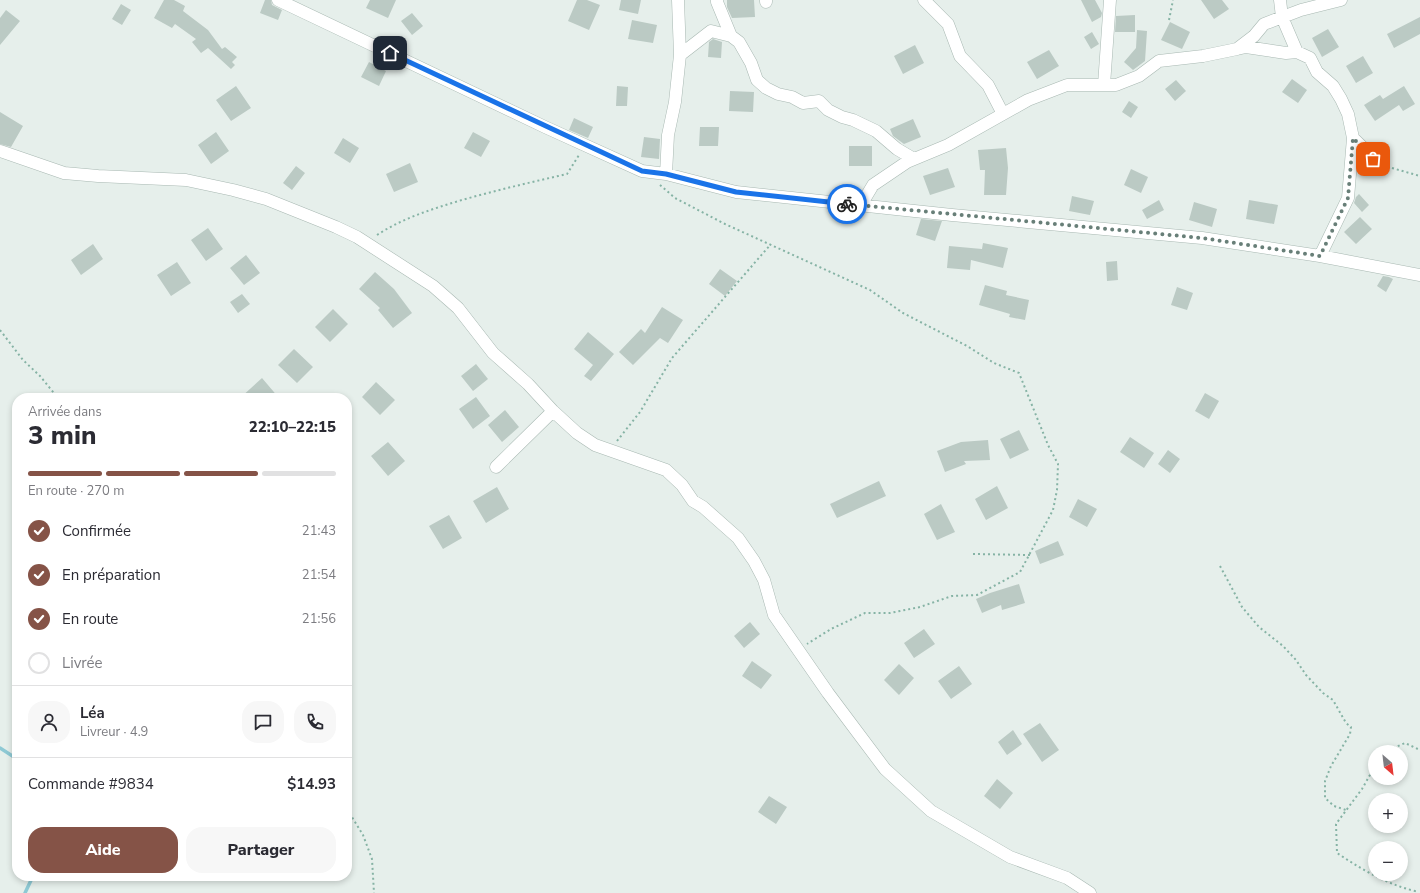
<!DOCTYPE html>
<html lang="fr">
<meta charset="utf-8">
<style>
:root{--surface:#fff;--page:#f7f7f7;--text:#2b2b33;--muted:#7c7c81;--line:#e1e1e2;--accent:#855347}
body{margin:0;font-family:"Nunito Sans",sans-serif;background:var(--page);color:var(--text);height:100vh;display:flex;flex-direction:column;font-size:15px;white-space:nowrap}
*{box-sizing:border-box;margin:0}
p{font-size:13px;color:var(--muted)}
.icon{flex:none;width:22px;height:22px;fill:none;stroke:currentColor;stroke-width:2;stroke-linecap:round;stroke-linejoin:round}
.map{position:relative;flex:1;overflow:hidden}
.panel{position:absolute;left:12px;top:393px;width:340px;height:488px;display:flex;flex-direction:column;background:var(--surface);border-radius:16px;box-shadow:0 2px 6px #0003}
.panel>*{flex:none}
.needle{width:26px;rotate:152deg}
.buttons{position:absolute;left:1368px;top:745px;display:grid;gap:8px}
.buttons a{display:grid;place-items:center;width:40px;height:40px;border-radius:50%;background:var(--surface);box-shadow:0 2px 6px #0003;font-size:20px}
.pin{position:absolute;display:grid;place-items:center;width:34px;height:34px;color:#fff;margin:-17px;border-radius:8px;box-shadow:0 2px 6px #0006}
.courier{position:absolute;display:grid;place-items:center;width:40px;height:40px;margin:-20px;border:3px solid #1a73e8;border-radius:50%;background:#fff;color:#222;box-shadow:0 1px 5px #0007}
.summary em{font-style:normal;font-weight:800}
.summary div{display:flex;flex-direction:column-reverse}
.summary{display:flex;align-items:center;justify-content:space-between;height:68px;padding:0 16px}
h1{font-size:26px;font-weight:800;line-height:30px}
.bar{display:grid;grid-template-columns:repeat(4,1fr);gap:6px 4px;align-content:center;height:48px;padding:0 16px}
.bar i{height:5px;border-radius:3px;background:var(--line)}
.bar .active{background:var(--accent)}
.bar p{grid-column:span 4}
.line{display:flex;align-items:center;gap:10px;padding:0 16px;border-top:1px solid var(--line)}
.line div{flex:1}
.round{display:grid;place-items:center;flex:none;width:42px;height:42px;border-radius:16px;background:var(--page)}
ol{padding:0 16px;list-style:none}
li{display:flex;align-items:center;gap:12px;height:44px}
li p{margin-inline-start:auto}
li .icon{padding:4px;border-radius:50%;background:var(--accent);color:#fff;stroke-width:4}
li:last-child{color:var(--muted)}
li i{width:22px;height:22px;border:2px solid var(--line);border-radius:50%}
.button{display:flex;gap:8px;margin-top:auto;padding:8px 16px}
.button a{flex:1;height:46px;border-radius:16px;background:var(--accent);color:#fff;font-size:16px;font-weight:800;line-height:46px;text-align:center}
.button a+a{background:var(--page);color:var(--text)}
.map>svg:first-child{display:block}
</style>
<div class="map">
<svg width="1420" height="893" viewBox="0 0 1420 893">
<rect width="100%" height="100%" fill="#e6efeb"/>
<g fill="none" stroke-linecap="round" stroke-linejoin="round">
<path stroke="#8ec9d4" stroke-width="3.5" d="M0,748L17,759
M25,893L33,876"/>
</g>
<path fill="#bbcac4" d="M164,0H174L185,6L183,11L208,30L222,49L225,47L237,57L232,62L235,65L231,69L208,48L201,53L192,42L196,39L175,24L172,28L154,18Z
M265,0H271L272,5L282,10L278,20L260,13Z
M370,0H396L388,18L366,8Z
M577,0H587L600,5L589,30L568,21Z
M621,0H641L638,14L619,10Z
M727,0H754L755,17L732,18L727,7Z
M1081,0H1095L1102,13L1101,17L1092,22Z
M1201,0H1222L1229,9L1214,19Z
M121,4L131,10L122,25L112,19Z
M6,10L20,21L0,45V18Z
M412,13L423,26L412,35L401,21Z
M1135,15V32H1115L1116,16Z
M1420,17V34L1394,48L1387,34Z
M632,20L657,25L653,43L628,39Z
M1170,22L1190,32L1182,49L1161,40Z
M1328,29L1339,47L1322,57L1312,38Z
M1137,30L1147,31L1145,61L1133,70L1124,62L1136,48Z
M1092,32L1099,44L1091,49L1084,37Z
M713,39L722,42L721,58L708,57L709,42Z
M915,45L924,63L903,74L894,56Z
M1049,50L1059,66L1037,79L1027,62Z
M1363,56L1373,73L1356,83L1346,66Z
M369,62L386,71L379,86L361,77Z
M1292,79L1307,90L1298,103L1282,92Z
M1176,80L1186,91L1175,101L1165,89Z
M236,86L251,108L231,121L216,100Z
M617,86L628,87L627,106H616Z
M1404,86L1415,104L1403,111L1399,105L1375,121L1364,105L1380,95L1383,99Z
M730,91L754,92L753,112L729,111Z
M1129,101L1138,107L1131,118L1122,112Z
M0,112L23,126L11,147L0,144Z
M574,118L593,127L588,138L569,130Z
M913,119L921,137L904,144L893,136L890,129Z
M700,127H719L718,146H699Z
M216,132L229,151L211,164L198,145Z
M473,132L490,141L481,157L464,148Z
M644,137L660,139L659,159L641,157Z
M343,138L359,148L350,163L334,153Z
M849,146H872V166H849Z
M1006,148L1008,168L1006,195H984L985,170H980L978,150Z
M410,163L418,182L394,192L386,174Z
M296,166L305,173L292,190L283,183Z
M948,168L955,187L930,195L923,176Z
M1131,169L1148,177L1141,193L1124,185Z
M1359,194L1369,205L1362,212L1354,203L1356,197Z
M1072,196L1094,201L1090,215L1069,211Z
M1159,200L1164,210L1147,219L1142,210Z
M1249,200L1278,205L1274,224L1246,219Z
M1194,202L1217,209L1212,227L1189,220Z
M1360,217L1372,229L1356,244L1344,232Z
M921,219L942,221L935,241L916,235Z
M208,228L223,249L206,261L191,240Z
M983,243L1008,248L1003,268L971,260L970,270L947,268L949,246L982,249Z
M93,244L103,259L81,275L71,260Z
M246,255L260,273L244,285L230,268Z
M1117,261L1118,280L1107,281L1106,262Z
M177,262L191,283L171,296L157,275Z
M720,269L737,281L725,296L709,284Z
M375,272L394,289L412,313L393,328L378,310L380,308L359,289Z
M1383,276L1389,277L1393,279L1386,292L1377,286Z
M985,285L1007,291L1006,295L1029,300L1025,320L1009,317L1010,314L979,305Z
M1177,287L1193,293L1187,310L1171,305Z
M242,294L250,304L238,313L230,302Z
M662,307L683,320L668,343L660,338L633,365L619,352L641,329L645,333Z
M333,309L348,324L330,342L315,327Z
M588,332L614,354L591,381L584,376L593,365L574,349Z
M294,349L313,367L297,383L278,365Z
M476,364L488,379L473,391L461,376Z
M262,378L279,398H240Z
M376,382L395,400L380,415L362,397Z
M1205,393L1219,401L1209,419L1195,411Z
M476,397L490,416L473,429L459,409Z
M505,410L519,427L502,442L488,425Z
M1019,430L1029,450L1010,459L1000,439Z
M1130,437L1154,453L1144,468L1120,452Z
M988,440L990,460L964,461L966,464L945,472L937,451L961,442Z
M388,442L405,461L388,476L371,456Z
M1168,450L1180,459L1170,473L1158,464Z
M879,481L886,496L837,518L830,504Z
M997,486L1008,508L986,520L975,499Z
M497,487L509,509L486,523L473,501Z
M1078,499L1097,509L1087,527L1069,517Z
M941,504L955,532L937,540L924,514Z
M449,515L462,538L443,549L429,526Z
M1058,541L1064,555L1040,564L1035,551Z
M1019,584L1025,603L1002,610L1001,605L982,613L976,599L990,593Z
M750,622L760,634L744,648L734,636Z
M924,629L935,644L914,658L904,643Z
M752,661L772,675L761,689L742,676Z
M899,664L914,678L899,695L884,680Z
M959,666L972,684L951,699L938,681Z
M1040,723L1059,750L1042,762L1023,734Z
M1013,730L1022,744L1007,755L998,742Z
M997,779L1013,793L1000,809L984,796Z
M769,796L787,807L776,824L758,812Z"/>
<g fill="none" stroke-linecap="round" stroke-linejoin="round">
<defs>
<path id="street" d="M278,0L545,127L642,171L666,174L736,192L952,215L1202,238L1320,256L1420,275
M766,0V2
M924,0L948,24L960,56L988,85L1003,114
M1280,0L1282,17L1297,52
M731,36L739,42L751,63L757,80L766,88L778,94L792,97L803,103L819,101L828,110L842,117L853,120L876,131L897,149L914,159
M1237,49L1246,47L1286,53L1297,52L1310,58L1317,72L1333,86L1341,99L1348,114L1353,138L1381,165
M680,55L711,31L731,36L717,2V0
M1104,85L1110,0
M0,151L64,173L98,176L186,180L233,190L266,199L336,227L357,237L433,286L458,308L493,353L528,384L553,411L577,433L595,445L666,470L682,485L693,501L703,507L738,538L754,561L764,580L774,615L828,693L885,769L931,811L1010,857L1067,878L1090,893
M666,174L668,135L675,102L680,55L678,0
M861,205L873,185L907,162L948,145L1028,100L1067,85H1116L1139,76L1159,61L1203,56L1237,49L1254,36L1264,24L1301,10L1341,0
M1320,256L1348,198L1353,138
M496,467L553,411"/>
</defs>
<use href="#street" stroke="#a8b8b2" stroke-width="13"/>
<path stroke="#86b3a5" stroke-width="2" stroke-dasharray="2 3" stroke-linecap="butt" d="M1169,20L1173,0
M1392,168L1420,176
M660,185L675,198L725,224L870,290L903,313L967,346L994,363L1019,373L1048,445L1058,464L1057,490L1053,510L1020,572L977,595L952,596L920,607L890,613H865L831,629L807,644
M377,235C403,218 432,209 462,200C497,190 532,182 567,174L579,155
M0,330L23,360L40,376L58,398
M617,441L640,412L672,358L771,244
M973,554L1030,555
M1220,566L1242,607L1259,627L1283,646L1296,660L1306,675L1323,693L1333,700L1346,723L1351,727L1350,734L1331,766L1325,781V798L1334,806L1346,810
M1384,752L1405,743L1420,750
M1375,766L1362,789L1336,824L1337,853C1361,869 1386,884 1415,891L1414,893
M347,809L363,835L372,859L374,893"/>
<use href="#street" stroke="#fff" stroke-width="12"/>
</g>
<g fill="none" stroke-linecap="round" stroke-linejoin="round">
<path stroke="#687f78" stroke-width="4" stroke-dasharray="0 7.2" d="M847,204L1202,238L1320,256L1348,198L1353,138L1373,159"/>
<path stroke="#1a73e8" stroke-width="5" d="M390,53L642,171L666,174L736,192L847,204"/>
</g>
</svg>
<div class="buttons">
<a><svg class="needle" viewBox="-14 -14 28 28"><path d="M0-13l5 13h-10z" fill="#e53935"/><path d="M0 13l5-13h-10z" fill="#7c7c81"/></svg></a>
<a>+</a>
<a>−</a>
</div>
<div class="pin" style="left:1373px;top:159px;background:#ea580c"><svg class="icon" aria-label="bag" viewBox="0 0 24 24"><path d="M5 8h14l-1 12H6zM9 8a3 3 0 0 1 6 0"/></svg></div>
<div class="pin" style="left:390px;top:53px;background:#1f2937"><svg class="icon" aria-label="home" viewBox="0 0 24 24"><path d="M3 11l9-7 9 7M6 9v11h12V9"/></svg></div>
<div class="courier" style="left:847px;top:204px"><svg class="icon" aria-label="bike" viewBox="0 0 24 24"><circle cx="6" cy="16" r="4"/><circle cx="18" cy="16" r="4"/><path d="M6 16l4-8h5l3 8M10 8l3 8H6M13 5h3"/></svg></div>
<section class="panel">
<div class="summary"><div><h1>3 min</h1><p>Arrivée dans</p></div><em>22:10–22:15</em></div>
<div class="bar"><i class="active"></i><i class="active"></i><i class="active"></i><i></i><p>En route · 270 m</p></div>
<ol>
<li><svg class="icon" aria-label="check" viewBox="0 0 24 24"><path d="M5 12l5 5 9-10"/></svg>Confirmée<p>21:43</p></li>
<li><svg class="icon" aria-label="check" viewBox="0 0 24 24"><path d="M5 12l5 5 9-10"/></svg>En préparation<p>21:54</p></li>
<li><svg class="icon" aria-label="check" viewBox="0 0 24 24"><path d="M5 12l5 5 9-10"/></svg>En route<p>21:56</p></li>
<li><i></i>Livrée</li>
</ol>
<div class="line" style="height:72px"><a class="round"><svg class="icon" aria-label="person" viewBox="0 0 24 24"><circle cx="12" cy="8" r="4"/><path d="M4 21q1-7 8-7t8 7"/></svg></a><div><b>Léa</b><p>Livreur · 4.9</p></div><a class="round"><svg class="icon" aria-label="chat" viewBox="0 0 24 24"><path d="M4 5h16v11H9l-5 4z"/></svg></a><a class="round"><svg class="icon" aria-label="phone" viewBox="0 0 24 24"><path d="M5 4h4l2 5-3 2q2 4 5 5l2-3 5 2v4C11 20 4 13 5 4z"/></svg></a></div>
<div class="line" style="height:52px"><div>Commande #9834</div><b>$14.93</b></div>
<div class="button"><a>Aide</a><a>Partager</a></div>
</section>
</div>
